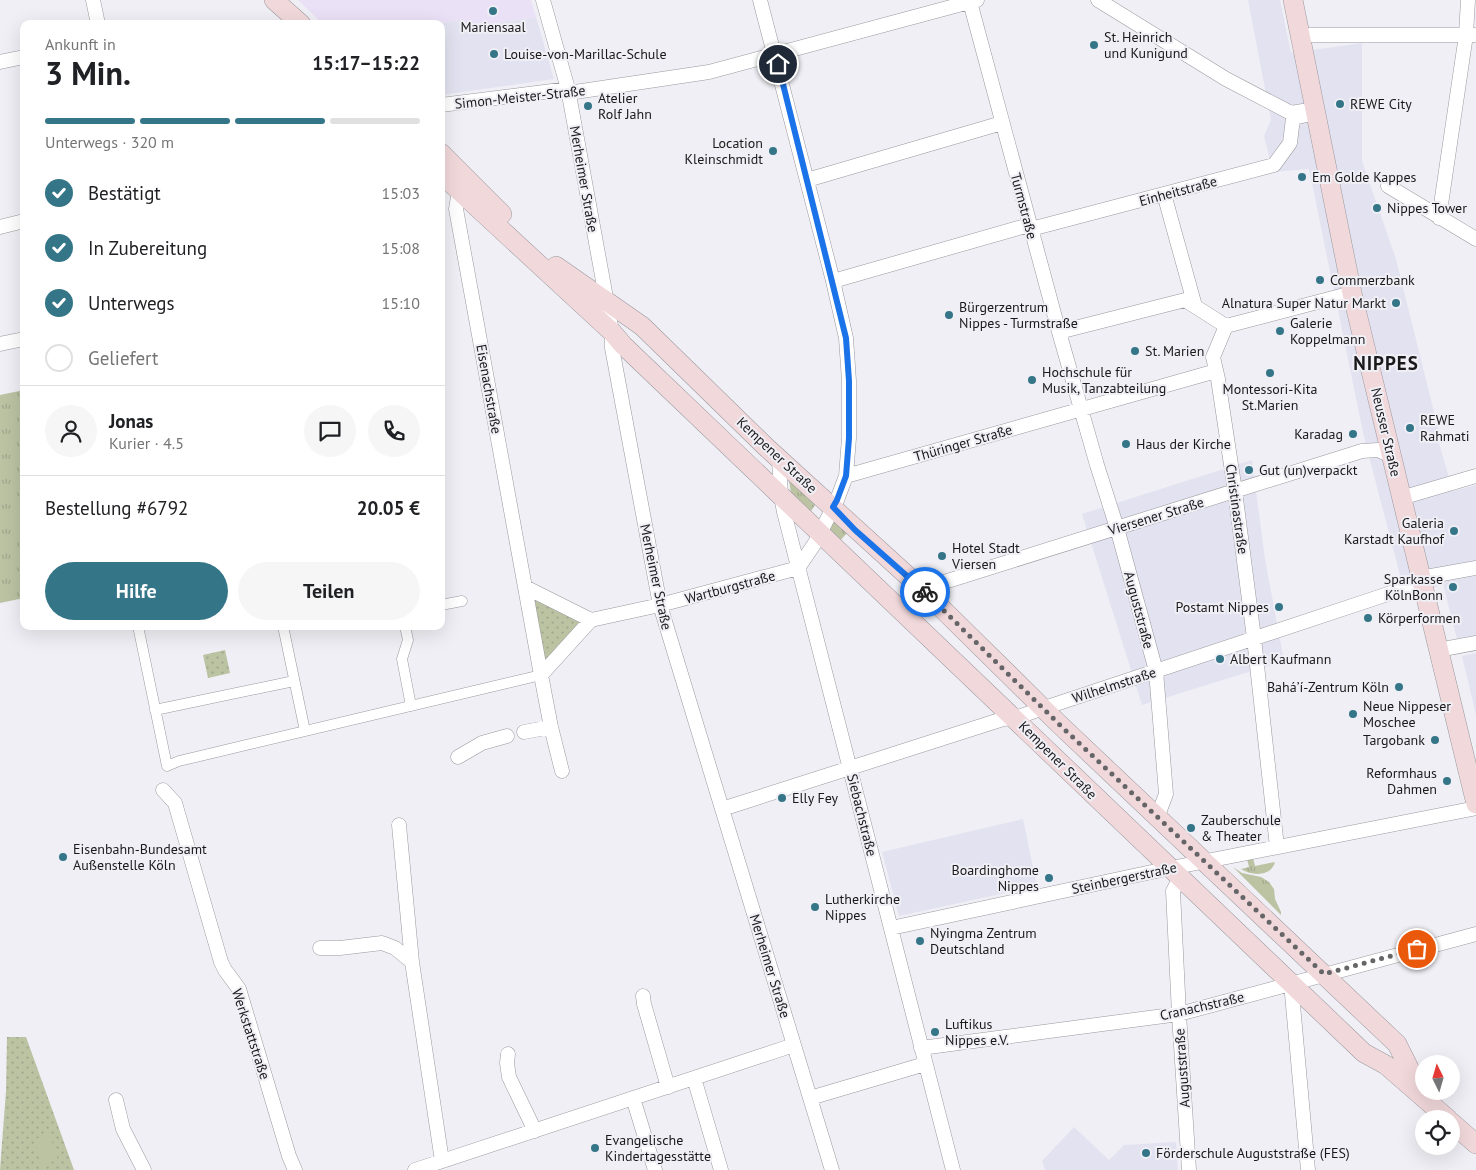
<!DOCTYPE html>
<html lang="de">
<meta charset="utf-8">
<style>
:root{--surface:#fff;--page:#f6f6f6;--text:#202124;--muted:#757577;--line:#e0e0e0;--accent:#347588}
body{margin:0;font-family:"PT Sans",sans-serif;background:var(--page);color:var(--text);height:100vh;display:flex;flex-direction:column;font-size:19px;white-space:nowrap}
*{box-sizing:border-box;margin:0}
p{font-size:16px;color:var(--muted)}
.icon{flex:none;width:28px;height:28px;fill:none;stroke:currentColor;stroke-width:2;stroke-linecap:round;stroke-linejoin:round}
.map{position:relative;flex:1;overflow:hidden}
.panel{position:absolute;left:20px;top:20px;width:425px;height:610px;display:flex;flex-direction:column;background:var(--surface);border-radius:10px;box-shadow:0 5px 20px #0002}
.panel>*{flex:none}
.needle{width:32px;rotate:355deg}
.buttons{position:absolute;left:1415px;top:1055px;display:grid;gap:10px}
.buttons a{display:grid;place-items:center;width:45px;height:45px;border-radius:50%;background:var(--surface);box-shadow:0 5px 20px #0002;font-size:25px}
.pin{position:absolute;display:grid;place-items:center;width:42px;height:42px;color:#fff;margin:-21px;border:2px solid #fff;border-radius:50%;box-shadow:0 1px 5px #0007}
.courier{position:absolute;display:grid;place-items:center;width:50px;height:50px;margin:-25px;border:4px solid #1a73e8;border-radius:50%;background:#fff;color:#222;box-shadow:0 1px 6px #0007}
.overview em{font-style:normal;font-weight:600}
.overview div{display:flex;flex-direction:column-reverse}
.overview{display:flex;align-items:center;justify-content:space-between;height:85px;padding:0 25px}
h1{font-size:32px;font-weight:600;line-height:38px}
.bar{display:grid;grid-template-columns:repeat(4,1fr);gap:8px 5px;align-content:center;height:60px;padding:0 25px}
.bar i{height:6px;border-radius:4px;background:var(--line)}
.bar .current{background:var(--accent)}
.bar p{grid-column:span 4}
.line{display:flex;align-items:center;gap:12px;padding:0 25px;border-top:1px solid var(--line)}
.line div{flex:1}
.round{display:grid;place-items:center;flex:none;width:52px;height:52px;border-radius:26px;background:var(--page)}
ol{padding:0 25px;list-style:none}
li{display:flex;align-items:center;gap:15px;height:55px}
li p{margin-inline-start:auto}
li .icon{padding:5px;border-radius:50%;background:var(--accent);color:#fff;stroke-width:4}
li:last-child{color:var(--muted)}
li i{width:28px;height:28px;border:2px solid var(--line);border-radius:50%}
.action{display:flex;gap:10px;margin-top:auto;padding:10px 25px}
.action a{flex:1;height:58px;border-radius:30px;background:var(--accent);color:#fff;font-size:20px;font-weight:600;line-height:58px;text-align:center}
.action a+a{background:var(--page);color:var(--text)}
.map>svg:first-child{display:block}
</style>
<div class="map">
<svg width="1476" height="1170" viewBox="0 0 1476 1170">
<defs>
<pattern id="grass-tufts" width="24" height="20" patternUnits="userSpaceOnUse" patternTransform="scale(1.25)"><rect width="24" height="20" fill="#bbc3a3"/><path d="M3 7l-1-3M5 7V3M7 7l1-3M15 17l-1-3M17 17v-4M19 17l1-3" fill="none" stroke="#a0a78c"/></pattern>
<pattern id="park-dots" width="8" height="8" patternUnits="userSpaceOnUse" patternTransform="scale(1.25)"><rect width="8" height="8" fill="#bbc3a3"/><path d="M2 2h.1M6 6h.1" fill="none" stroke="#a0a78c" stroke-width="1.8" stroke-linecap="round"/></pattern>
</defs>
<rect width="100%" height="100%" fill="#efeff5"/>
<path fill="#e3e2f0" d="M1248,0H1280L1291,53L1362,43V161L1396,259L1439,432L1436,433L1453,491L1476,485V636L1457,639L1443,584L1412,596L1401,579L1364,437L1309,169L1273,172L1264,136L1271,120Z
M536,17L554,79L441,95V24H433L459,20L461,28Z
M1252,460L1265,559L1284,661L1142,705L1082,514Z
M1476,653V715L1462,656Z
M1023,819L1037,886L899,916L882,852Z
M1074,1127L1109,1160L1124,1145L1176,1142L1178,1170H1045L1042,1161Z"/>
<path fill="#eae1f7" d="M298,0H531L536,17L460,28L459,20L433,24H323Z"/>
<path fill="url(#grass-tufts)" d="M24,390V598L0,603V395Z
M788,472L818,500L808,516L792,501Z
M835,520L847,533L839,542L829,531Z
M1253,858L1255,866L1275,862C1271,877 1251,876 1241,869L1249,867L1247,859Z
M1233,867L1242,873L1261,877L1269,882L1274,889L1275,899L1281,912V915Z"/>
<path fill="url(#park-dots)" d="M530,595L584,622L543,664Z
M225,650L230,673L208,678L203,655Z
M7,1037H26L74,1170H0L6,1091Z"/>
<path fill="#bbc3a3" d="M24,502V527L17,528L12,505Z
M50,1135L58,1160L42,1165L34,1139Z"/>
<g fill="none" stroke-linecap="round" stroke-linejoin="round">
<defs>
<path id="pedestrian" d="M441,605L462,601
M138,626L167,766L179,761L541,675
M283,626L305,731
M405,626L408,640L402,659L411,706
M155,710L294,681"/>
<path id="minor" d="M93,0L98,24
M543,0L568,89L607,303L612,332V348L660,605L832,1170
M1098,0L1226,79L1291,113L1303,111
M970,2L1059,332L1097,465L1117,528L1156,671L1166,794L1160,810L1156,814
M1300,35H1474
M0,62L24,57
M441,105L568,89L575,92L709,72L977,0
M807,180L1002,123
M1388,186L1476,239
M459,191L456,209L541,675L551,727L562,771
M1164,194L1195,306
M1439,218L1466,35L1468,0
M0,227L24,221
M1031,229L1274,165L1290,143L1293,118L1316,113
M833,281L1029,225
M1226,326L1213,357L1218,379L1235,491L1254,638L1277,847
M1226,326L1352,293
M1059,332L1185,300L1226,326
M0,344L24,339
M779,459L781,496L784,512L953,1170
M846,476L1216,371
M1401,498L1476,476
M525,587L591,620
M922,589L1362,451L1378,450L1391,456
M591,620L660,605L798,568L815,543L837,500L846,476L849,438V381L846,338L833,281L760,0
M1438,650L1476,643
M541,675L591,620
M524,732L551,727
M458,757L482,743L507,736
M163,790L175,803L221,962L225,970L239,989L289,1156L295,1170
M722,809L1003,719L1015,718L1044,708L1415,585L1431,576L1476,568
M399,825L412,962L442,1161
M1180,878L1173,891L1179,1014L1189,1170
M891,928L1161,870L1476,808
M320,948H340L382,943L395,948L412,962
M1291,983L1308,1170
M643,996L644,1004L668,1087
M921,1048L1179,1014L1476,934
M508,1054L507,1063L509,1077L535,1131
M694,1078L721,1170
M633,1098L655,1170
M810,1098L925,1064
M116,1100L123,1129L144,1170
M415,1170L794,1045"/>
<path id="secondary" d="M274,0L301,24
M1293,0L1352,293L1476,804
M441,153L502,214
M441,174L612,332L623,345L1364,1053L1386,1065L1448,1119
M556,266L642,326L766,447L922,589L1059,724L1397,1044L1412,1074L1420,1086
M1451,1122L1476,1144"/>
</defs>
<use href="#pedestrian" stroke="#99999f" stroke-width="11"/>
<use href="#minor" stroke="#99999f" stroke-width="15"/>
<use href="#secondary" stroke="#99999f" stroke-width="20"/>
<use href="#pedestrian" stroke="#fff" stroke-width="10"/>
<use href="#minor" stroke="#fff" stroke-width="14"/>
<use href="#secondary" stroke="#f1d8db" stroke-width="19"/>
</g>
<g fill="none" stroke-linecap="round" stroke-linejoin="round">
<path stroke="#656568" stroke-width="5" stroke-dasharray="0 9" d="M925,592L1063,728L1324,974L1417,949"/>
<path stroke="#1a73e8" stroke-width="6" d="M778,64L846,338L849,381V438L846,476L837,500L833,507L855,530L925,592"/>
</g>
<g fill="#347588" stroke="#efeff5" stroke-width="2">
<circle cx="493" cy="11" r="5"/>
<circle cx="1094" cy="45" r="5"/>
<circle cx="494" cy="54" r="5"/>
<circle cx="1340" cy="104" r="5"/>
<circle cx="588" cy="106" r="5"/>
<circle cx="773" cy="151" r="5"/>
<circle cx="1302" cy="177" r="5"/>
<circle cx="1377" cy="208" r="5"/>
<circle cx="1320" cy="280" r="5"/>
<circle cx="1396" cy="303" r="5"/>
<circle cx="949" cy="315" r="5"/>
<circle cx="1280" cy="331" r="5"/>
<circle cx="1135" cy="351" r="5"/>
<circle cx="1270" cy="373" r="5"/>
<circle cx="1032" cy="380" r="5"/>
<circle cx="1410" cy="428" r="5"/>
<circle cx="1353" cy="434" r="5"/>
<circle cx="1126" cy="444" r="5"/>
<circle cx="1249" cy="470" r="5"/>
<circle cx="1454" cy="531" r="5"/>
<circle cx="942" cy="556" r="5"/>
<circle cx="1453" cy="587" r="5"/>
<circle cx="1279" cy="607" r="5"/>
<circle cx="1368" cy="618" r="5"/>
<circle cx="1220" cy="659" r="5"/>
<circle cx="1399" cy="687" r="5"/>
<circle cx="1353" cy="714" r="5"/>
<circle cx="1435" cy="740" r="5"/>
<circle cx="1447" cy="781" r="5"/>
<circle cx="782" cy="798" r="5"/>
<circle cx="1191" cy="828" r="5"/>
<circle cx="63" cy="857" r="5"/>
<circle cx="1049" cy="878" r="5"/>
<circle cx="815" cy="907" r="5"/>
<circle cx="920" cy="941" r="5"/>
<circle cx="935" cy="1032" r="5"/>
<circle cx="595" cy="1148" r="5"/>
<circle cx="1146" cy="1153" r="5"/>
</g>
<g text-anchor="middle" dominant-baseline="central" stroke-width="4" stroke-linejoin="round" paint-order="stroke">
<g font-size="14" fill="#1a1a1c" stroke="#efeff5" text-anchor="start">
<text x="493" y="27" text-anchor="middle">Mariensaal</text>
<text x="1104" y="37">St. Heinrich<tspan x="1104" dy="16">und Kunigund</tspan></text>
<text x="504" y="54">Louise-von-Marillac-Schule</text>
<text x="598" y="98">Atelier<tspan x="598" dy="16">Rolf Jahn</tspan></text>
<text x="1350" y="104">REWE City</text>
<text x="763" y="143" text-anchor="end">Location<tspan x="763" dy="16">Kleinschmidt</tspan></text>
<text x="1312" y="177">Em Golde Kappes</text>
<text x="1387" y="208">Nippes Tower</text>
<text x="1330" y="280">Commerzbank</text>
<text x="1386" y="303" text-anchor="end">Alnatura Super Natur Markt</text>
<text x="959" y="307">Bürgerzentrum<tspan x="959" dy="16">Nippes - Turmstraße</tspan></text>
<text x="1290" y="323">Galerie<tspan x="1290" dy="16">Koppelmann</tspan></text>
<text x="1145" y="351">St. Marien</text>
<text x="1042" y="372">Hochschule für<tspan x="1042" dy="16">Musik, Tanzabteilung</tspan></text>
<text x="1270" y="389" text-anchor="middle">Montessori-Kita<tspan x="1270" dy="16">St.Marien</tspan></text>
<text x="1420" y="420">REWE<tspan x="1420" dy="16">Rahmati</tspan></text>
<text x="1343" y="434" text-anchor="end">Karadag</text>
<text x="1136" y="444">Haus der Kirche</text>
<text x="1259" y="470">Gut (un)verpackt</text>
<text x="1444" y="523" text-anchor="end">Galeria<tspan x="1444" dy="16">Karstadt Kaufhof</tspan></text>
<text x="952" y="548">Hotel Stadt<tspan x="952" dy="16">Viersen</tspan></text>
<text x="1443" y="579" text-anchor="end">Sparkasse<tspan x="1443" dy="16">KölnBonn</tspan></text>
<text x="1269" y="607" text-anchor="end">Postamt Nippes</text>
<text x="1378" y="618">Körperformen</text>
<text x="1230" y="659">Albert Kaufmann</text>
<text x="1389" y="687" text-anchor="end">Bahá’í-Zentrum Köln</text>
<text x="1363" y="706">Neue Nippeser<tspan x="1363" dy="16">Moschee</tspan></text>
<text x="1425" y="740" text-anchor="end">Targobank</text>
<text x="1437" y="773" text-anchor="end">Reformhaus<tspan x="1437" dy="16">Dahmen</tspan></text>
<text x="792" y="798">Elly Fey</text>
<text x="1201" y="820">Zauberschule<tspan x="1201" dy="16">&amp; Theater</tspan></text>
<text x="73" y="849">Eisenbahn-Bundesamt<tspan x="73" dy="16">Außenstelle Köln</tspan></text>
<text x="1039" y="870" text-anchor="end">Boardinghome<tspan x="1039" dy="16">Nippes</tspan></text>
<text x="825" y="899">Lutherkirche<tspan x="825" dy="16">Nippes</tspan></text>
<text x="930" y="933">Nyingma Zentrum<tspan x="930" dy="16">Deutschland</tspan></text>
<text x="945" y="1024">Luftikus<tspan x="945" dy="16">Nippes e.V.</tspan></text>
<text x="605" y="1140">Evangelische<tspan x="605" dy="16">Kindertagesstätte</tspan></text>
<text x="1156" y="1153">Förderschule Auguststraße (FES)</text>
</g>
<g font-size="14" fill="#1a1a1c" stroke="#efeff5">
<text transform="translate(520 97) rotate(-6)">Simon-Meister-Straße</text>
<text transform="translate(584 179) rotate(80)">Merheimer Straße</text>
<text transform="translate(1178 191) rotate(-15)">Einheitstraße</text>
<text transform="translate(1024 206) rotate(75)">Turmstraße</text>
<text transform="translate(489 389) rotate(80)">Eisenachstraße</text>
<text transform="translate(1386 432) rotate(77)">Neusser Straße</text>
<text transform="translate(963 443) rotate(-16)">Thüringer Straße</text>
<text transform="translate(777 455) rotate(43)">Kempener Straße</text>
<text transform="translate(1237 509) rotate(82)">Christinastraße</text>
<text transform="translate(1156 516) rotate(-17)">Viersener Straße</text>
<text transform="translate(656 577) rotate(78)">Merheimer Straße</text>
<text transform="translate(730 587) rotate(-15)">Wartburgstraße</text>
<text transform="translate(1139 610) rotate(75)">Auguststraße</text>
<text transform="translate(1114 685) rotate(-18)">Wilhelmstraße</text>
<text transform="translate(1058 760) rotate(45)">Kempener Straße</text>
<text transform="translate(862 815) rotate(76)">Siebachstraße</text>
<text transform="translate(1124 878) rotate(-12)">Steinbergerstraße</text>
<text transform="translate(770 966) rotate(73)">Merheimer Straße</text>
<text transform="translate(1202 1006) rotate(-13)">Cranachstraße</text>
<text transform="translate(251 1034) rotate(72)">Werkstattstraße</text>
<text transform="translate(1182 1068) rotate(-94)">Auguststraße</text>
</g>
<g font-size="19" font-weight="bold" letter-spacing="1" fill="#1a1a1c" stroke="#efeff5">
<text x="1386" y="363">NIPPES</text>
</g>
</g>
</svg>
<div class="buttons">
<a><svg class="needle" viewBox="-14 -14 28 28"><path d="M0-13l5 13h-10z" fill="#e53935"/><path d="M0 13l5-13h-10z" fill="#757577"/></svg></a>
<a><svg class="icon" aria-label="locate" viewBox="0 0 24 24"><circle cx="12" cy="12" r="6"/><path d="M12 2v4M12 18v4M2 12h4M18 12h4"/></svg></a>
</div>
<div class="pin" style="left:1417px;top:949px;background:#ea580c"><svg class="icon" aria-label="bag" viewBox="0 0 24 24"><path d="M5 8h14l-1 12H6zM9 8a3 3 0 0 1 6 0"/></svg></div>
<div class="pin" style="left:778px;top:64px;background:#1f2937"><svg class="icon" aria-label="home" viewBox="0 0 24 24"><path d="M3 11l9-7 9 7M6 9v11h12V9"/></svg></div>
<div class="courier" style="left:925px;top:592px"><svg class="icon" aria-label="bike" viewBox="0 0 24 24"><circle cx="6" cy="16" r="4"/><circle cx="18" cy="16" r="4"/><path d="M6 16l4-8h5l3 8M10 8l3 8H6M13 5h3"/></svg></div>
<section class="panel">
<div class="overview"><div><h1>3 Min.</h1><p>Ankunft in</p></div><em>15:17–15:22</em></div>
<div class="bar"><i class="current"></i><i class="current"></i><i class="current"></i><i></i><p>Unterwegs · 320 m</p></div>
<ol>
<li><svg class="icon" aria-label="check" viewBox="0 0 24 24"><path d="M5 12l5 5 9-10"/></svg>Bestätigt<p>15:03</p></li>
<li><svg class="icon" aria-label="check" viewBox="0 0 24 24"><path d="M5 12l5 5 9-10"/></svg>In Zubereitung<p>15:08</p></li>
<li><svg class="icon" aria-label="check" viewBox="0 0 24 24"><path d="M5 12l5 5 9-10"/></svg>Unterwegs<p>15:10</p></li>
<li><i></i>Geliefert</li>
</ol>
<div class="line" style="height:90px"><a class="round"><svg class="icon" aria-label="person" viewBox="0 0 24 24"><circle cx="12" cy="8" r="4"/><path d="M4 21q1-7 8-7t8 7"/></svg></a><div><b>Jonas</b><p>Kurier · 4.5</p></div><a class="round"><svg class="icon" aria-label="chat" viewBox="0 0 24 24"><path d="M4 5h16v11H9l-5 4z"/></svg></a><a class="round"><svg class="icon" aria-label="phone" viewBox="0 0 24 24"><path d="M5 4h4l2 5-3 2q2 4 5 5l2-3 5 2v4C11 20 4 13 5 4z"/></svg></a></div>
<div class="line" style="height:65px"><div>Bestellung #6792</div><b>20.05 €</b></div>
<div class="action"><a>Hilfe</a><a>Teilen</a></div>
</section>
</div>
